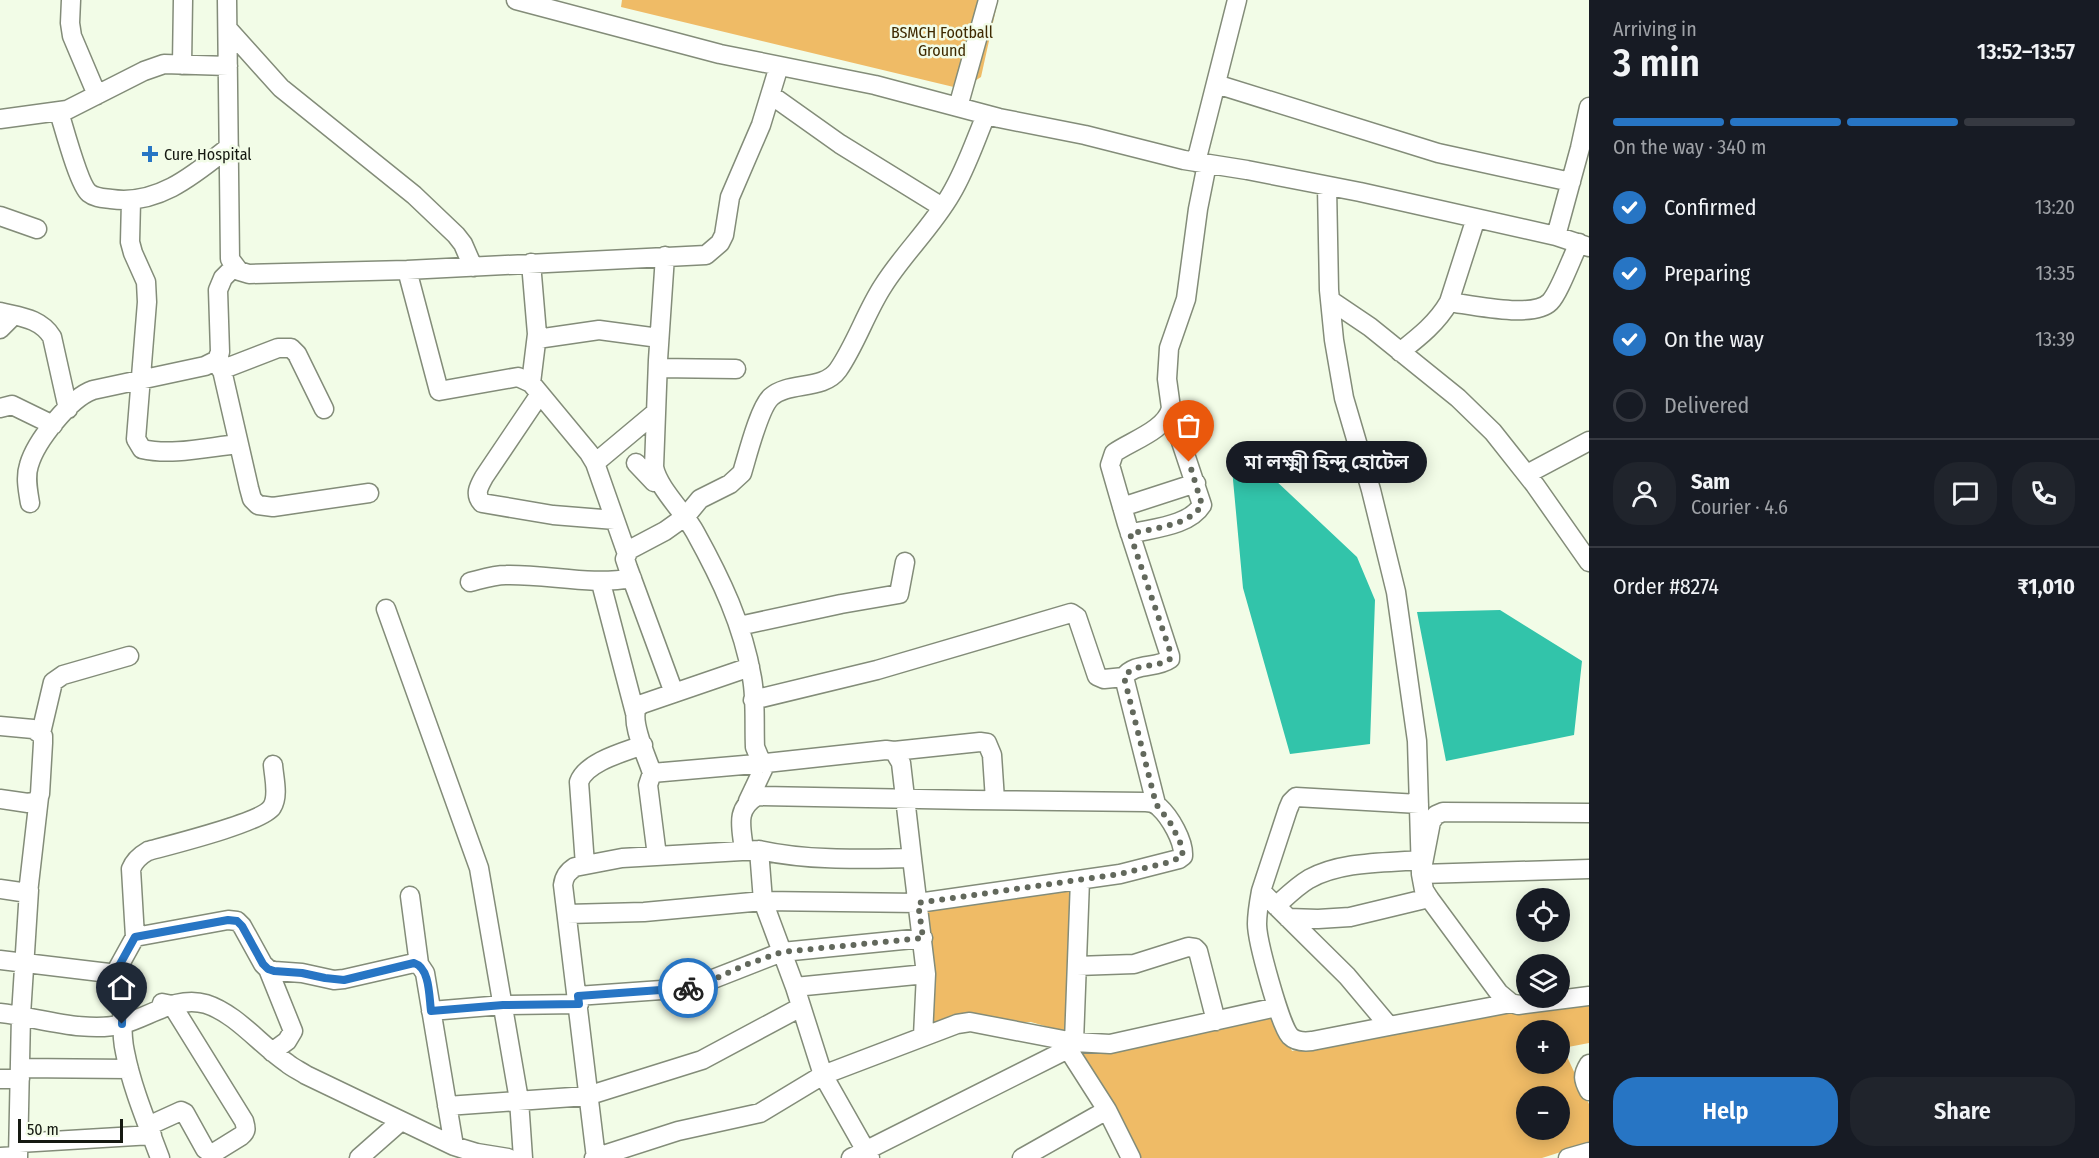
<!DOCTYPE html>
<meta charset="utf-8">
<style>
:root{--surface:#171b24;--page:#20242c;--text:#f1f3f6;--muted:#9ea1a6;--line:#363941;--accent:#2775c4}
body{margin:0;font-family:"Fira Sans Condensed","Noto Sans Bengali",sans-serif;background:var(--page);color:var(--text);height:100vh;display:flex;flex-direction:column;font-size:22px;white-space:nowrap}
*{box-sizing:border-box;margin:0}
p{font-size:20px;color:var(--muted)}
.icon{flex:none;width:33px;height:33px;fill:none;stroke:currentColor;stroke-width:2;stroke-linecap:round;stroke-linejoin:round}
.map{position:relative;flex:1;overflow:hidden}
.panel{display:flex;flex-direction:column;background:var(--surface);width:510px}
.panel>*{flex:none}
.fabs{position:absolute;left:1516px;top:888px;display:grid;gap:12px}
.fabs a{display:grid;place-items:center;width:54px;height:54px;border-radius:50%;background:var(--surface);box-shadow:0 3px 15px #0003;font-size:30px}
.scale{position:absolute;left:18px;bottom:15px;width:105px;box-sizing:border-box;padding-left:6px;border:3px solid #151911;border-top:0;font-size:16px;line-height:21px;white-space:nowrap;color:#151911;-webkit-text-stroke:4px #f2fce7;paint-order:stroke}
.pin{position:absolute;display:grid;place-items:center;width:51px;height:51px;color:#fff;margin:-62px -26px;border-radius:50% 50% 50% 0;rotate:-45deg;box-shadow:0 0 6px #0007}
.pin .icon{rotate:45deg}
.courier{position:absolute;display:grid;place-items:center;width:60px;height:60px;margin:-30px;border:4px solid #2775c4;border-radius:50%;background:#fff;color:#222;box-shadow:0 2px 8px #0007}
.bubble{position:absolute;height:42px;border-radius:21px;background:var(--surface);box-shadow:0 3px 15px #0003;font-size:20px;font-weight:600;line-height:42px;text-align:center}
.summary em{font-style:normal;font-weight:600}
.summary div{display:flex;flex-direction:column-reverse}
.summary{display:flex;align-items:center;justify-content:space-between;height:102px;padding:0 24px}
h1{font-size:39px;font-weight:600;line-height:45px}
.bar{display:grid;grid-template-columns:repeat(4,1fr);gap:9px 6px;align-content:center;height:72px;padding:0 24px}
.bar i{height:8px;border-radius:4px;background:var(--line)}
.bar .current{background:var(--accent)}
.bar p{grid-column:span 4}
.line{display:flex;align-items:center;gap:15px;padding:0 24px;border-top:2px solid var(--line)}
.line div{flex:1}
.round{display:grid;place-items:center;flex:none;width:63px;height:63px;border-radius:24px;background:var(--page)}
ol{padding:0 24px;list-style:none}
li{display:flex;align-items:center;gap:18px;height:66px}
li p{margin-inline-start:auto}
li .icon{padding:6px;border-radius:50%;background:var(--accent);color:#fff;stroke-width:4}
li:last-child{color:var(--muted)}
li i{width:33px;height:33px;border:3px solid var(--line);border-radius:50%}
.cta{display:flex;gap:12px;margin-top:auto;padding:12px 24px}
.cta a{flex:1;height:69px;border-radius:24px;background:var(--accent);color:#fff;font-size:24px;font-weight:600;line-height:69px;text-align:center}
.cta a+a{background:var(--page);color:var(--text)}
main{display:flex;flex:1;min-height:0}
.map>svg:first-child{display:block}
</style>
<main>
<div class="map">
<svg width="1589" height="1158" viewBox="0 0 1589 1158">
<rect width="100%" height="100%" fill="#f2fce7"/>
<path fill="#efbb66" fill-rule="evenodd" d="M622,0H998L981,77L962,89L621,7Z
M1072,881L1069,1033L1031,1022L987,1024L931,1030L918,903Z
M1589,1000V1043L1563,1048L1589,1104V1143L1542,1158H1137L1077,1049H1087L1102,1053L1275,1013L1292,1051L1447,1020ZM1527,1030H1560V1064H1527ZM1527,1096H1560V1130H1527Z"/>
<path fill="#32c4aa" d="M1256,462L1357,557L1375,600L1370,744L1290,754L1243,588L1232,469Z
M1500,610L1582,661L1574,735L1446,761L1417,612Z"/>
<g fill="none" stroke-linecap="round" stroke-linejoin="round">
<defs>
<path id="minor" d="M71,0L70,23L72,36L97,95
M227,0L230,259L239,271L249,274L407,270L706,255L720,243L724,235L730,197L761,125L779,66
M516,0L720,54L875,85L999,118L1085,135L1184,160L1247,170L1360,192L1556,236L1589,247
M228,29L281,88L414,195L456,235L463,244L473,267
M182,65L183,0
M1216,84L1438,153L1571,182
M771,95L840,144L942,207
M958,107L988,0
M59,112C64,128 79,185 89,193C95,198 104,198 111,199C158,206 195,174 229,147
M0,119L67,110L144,71L164,64L228,66
M1196,162L1237,0
M1327,187L1329,290L1334,340L1344,398L1371,490L1396,592L1417,741L1421,874L1424,890L1429,898L1499,993L1511,1003L1518,1005L1589,996
M131,201L130,242L133,253L146,282L147,302L136,439L142,449C172,456 208,447 238,444
M0,216L37,229
M1556,236L1580,148L1589,107
M407,270L439,391L518,377L531,383L589,453L595,463L627,554
M1330,300L1370,327L1458,398L1493,432L1535,485L1589,562
M1449,302C1472,305 1533,319 1550,302C1559,293 1572,257 1579,243
M0,312C20,317 40,318 52,337L68,409
M0,329L14,315
M537,339L599,330L659,338
M1400,352C1419,337 1437,323 1449,302L1476,218
M219,357L249,488L252,499L258,505L273,507L369,493
M658,368L736,369
M221,370L278,348H291L297,354L324,409
M531,383L537,334L531,263
M540,394L484,477C479,486 474,494 482,503L553,515L615,520
M0,408L12,405L53,425
M595,463L656,412
M636,463L654,482L657,480
M1527,474L1589,441
M30,503C28,491 25,477 29,465C36,441 70,398 93,390L205,366L217,360L220,352L218,290L223,278L234,267
M1122,507L1196,483
M1130,534C1153,528 1189,526 1202,505L1174,421L1169,415
M470,582C482,579 494,575 506,575C549,574 590,586 632,578
M601,583L635,713
M386,609L479,868L519,1100L523,1158
M739,626L841,604L899,594L905,562
M674,693L628,568L625,559L629,550L665,531L686,516L700,499L730,484L742,473C747,457 759,408 771,397C789,381 823,391 838,370C856,344 866,312 883,286C903,254 932,227 951,194C966,169 975,141 986,115
M753,700L877,670L1071,613L1077,617L1097,676L1104,679L1124,677
M0,726L33,729L43,736V743L40,794L37,801L28,803L0,799
M41,733L53,682L63,675L129,656
M894,751L980,742L987,743L992,755L995,800
M652,773C647,757 630,723 637,708L642,704L750,667
M1156,804L1124,677C1135,662 1156,669 1170,659V656L1127,524L1110,465L1114,453C1131,441 1166,430 1171,408L1167,379L1169,348L1186,299L1198,209L1207,164
M1589,813L1443,812L1436,815L1431,822L1421,874L1589,869
M759,850L763,901L795,987L823,1075L870,1158
M657,856L648,785L652,773L766,763L748,801
M912,858L926,974
M585,865L579,782C586,762 624,752 643,745
M0,889L28,893L39,797
M1261,891L1288,809L1291,802L1296,797L1419,804
M410,896L419,964
M1276,906C1286,897 1297,886 1309,879C1342,861 1385,863 1421,860
M567,914L644,912L763,901L918,903L1120,874L1179,859L1183,856C1184,841 1170,817 1159,807C1155,803 1151,802 1145,802L972,800L757,796C734,810 742,828 744,851
M1288,918L1318,919L1350,917L1429,898
M135,937L228,920L237,921L242,926L263,964L268,969L274,971L302,973L334,980L344,979L414,963L419,964L425,973L454,1146
M0,960L109,973L118,978C126,1001 119,1027 125,1052C132,1088 147,1123 160,1158
M1077,966L1134,964L1188,947L1195,948L1198,951L1216,1021
M268,969L293,1031L287,1041L272,1052
M114,975L135,937L131,869C134,861 141,855 148,851C170,845 263,822 272,807C279,796 274,778 273,765
M795,987L926,974L923,1036
M577,996L690,988L782,952L923,938
M431,1011L503,1005L579,1004
M0,1013C37,1017 86,1034 123,1024C149,1017 177,995 206,1004C237,1014 260,1045 287,1063C293,1068 300,1071 306,1075L454,1146L477,1153L508,1158
M1389,1026L1312,1041C1304,1042 1296,1042 1290,1036C1280,1025 1257,941 1257,924C1257,913 1259,902 1261,891L1347,976L1389,1026L1511,1003
M1068,1049L1074,1042L1080,880
M1589,1064C1582,1075 1583,1080 1589,1091
M20,1068L129,1069
M0,1079H20
M447,1106L587,1096L702,1060L801,1007
M1107,1110L1131,1158
M148,1126L181,1111L185,1113L205,1149L212,1154L241,1136C247,1131 246,1128 244,1121L172,1005L162,1003
M19,1143L152,1135
M0,1157L18,1156
M18,1158L21,1015L29,890
M359,1158L401,1121
M594,1158L678,1131L760,1113L823,1075L957,1024L970,1022L1074,1042L1110,1044L1277,1007
M596,1158L563,885C564,877 567,872 575,867L622,858L759,850C808,861 862,859 912,858L901,763L894,751L886,750L766,763L760,759L755,747C754,724 756,700 752,678C743,625 721,579 695,532C684,512 658,488 654,467L658,360L665,256
M851,1158L1068,1049L1107,1110L1022,1158
M1568,1158L1589,1152"/>
</defs>
<use href="#minor" stroke="#838c79" stroke-width="21"/>
<use href="#minor" stroke="#fff" stroke-width="18"/>
</g>
<g fill="none" stroke-linecap="round" stroke-linejoin="round">
<path stroke="#62685c" stroke-width="6" stroke-dasharray="0 10.8" d="M688,988L702,985L745,965L782,952L923,938L918,903L1120,874L1170,862L1183,856L1180,842L1171,824L1156,804L1124,677C1134,662 1156,669 1170,659V651L1130,534C1153,528 1189,526 1202,505L1189,462"/>
<path stroke="#2775c4" stroke-width="8" d="M122,1024C122,1010 127,985 114,975L135,937L228,920L237,921L242,926L263,964L268,969L274,971L302,973L325,978L344,980L414,963C430,968 429,996 431,1011L503,1005L579,1004L578,996L688,988"/>
</g>
<path fill="#2775c4" stroke="#f2fce7" stroke-width="2" d="M147 145h6v6h6v6h-6v6h-6v-6h-6v-6h6z"/>
<g text-anchor="middle" dominant-baseline="central" stroke-width="5" stroke-linejoin="round" paint-order="stroke">
<g font-size="16" fill="#3f2a01" stroke="#f2fce7">
<text x="942" y="32">BSMCH Football<tspan x="942" dy="18">Ground</tspan></text>
</g>
<g font-size="16" fill="#151911" stroke="#f2fce7" text-anchor="start">
<text x="164" y="154">Cure Hospital</text>
</g>
</g>
</svg>
<div class="fabs">
<a><svg class="icon" aria-label="locate" viewBox="0 0 24 24"><circle cx="12" cy="12" r="6"/><path d="M12 2v4M12 18v4M2 12h4M18 12h4"/></svg></a>
<a><svg class="icon" aria-label="layers" viewBox="0 0 24 24"><path d="M12 4l9 5-9 5-9-5zM3 14l9 5 9-5"/></svg></a>
<a>+</a>
<a>−</a>
</div>
<div class="scale">50 m</div>
<div class="pin" style="left:1189px;top:462px;background:#ea580c"><svg class="icon" aria-label="bag" viewBox="0 0 24 24"><path d="M5 8h14l-1 12H6zM9 8a3 3 0 0 1 6 0"/></svg></div>
<div class="pin" style="left:122px;top:1024px;background:#1f2937"><svg class="icon" aria-label="home" viewBox="0 0 24 24"><path d="M3 11l9-7 9 7M6 9v11h12V9"/></svg></div>
<div class="courier" style="left:688px;top:988px"><svg class="icon" aria-label="bike" viewBox="0 0 24 24"><circle cx="6" cy="16" r="4"/><circle cx="18" cy="16" r="4"/><path d="M6 16l4-8h5l3 8M10 8l3 8H6M13 5h3"/></svg></div>
<div class="bubble" style="left:1226px;top:441px;width:201px">মা লক্ষ্মী হিন্দু হোটেল</div>
</div>
<section class="panel">
<div class="summary"><div><h1>3 min</h1><p>Arriving in</p></div><em>13:52–13:57</em></div>
<div class="bar"><i class="current"></i><i class="current"></i><i class="current"></i><i></i><p>On the way · 340 m</p></div>
<ol>
<li><svg class="icon" aria-label="check" viewBox="0 0 24 24"><path d="M5 12l5 5 9-10"/></svg>Confirmed<p>13:20</p></li>
<li><svg class="icon" aria-label="check" viewBox="0 0 24 24"><path d="M5 12l5 5 9-10"/></svg>Preparing<p>13:35</p></li>
<li><svg class="icon" aria-label="check" viewBox="0 0 24 24"><path d="M5 12l5 5 9-10"/></svg>On the way<p>13:39</p></li>
<li><i></i>Delivered</li>
</ol>
<div class="line" style="height:108px"><a class="round"><svg class="icon" aria-label="person" viewBox="0 0 24 24"><circle cx="12" cy="8" r="4"/><path d="M4 21q1-7 8-7t8 7"/></svg></a><div><b>Sam</b><p>Courier · 4.6</p></div><a class="round"><svg class="icon" aria-label="chat" viewBox="0 0 24 24"><path d="M4 5h16v11H9l-5 4z"/></svg></a><a class="round"><svg class="icon" aria-label="phone" viewBox="0 0 24 24"><path d="M5 4h4l2 5-3 2q2 4 5 5l2-3 5 2v4C11 20 4 13 5 4z"/></svg></a></div>
<div class="line" style="height:78px"><div>Order #8274</div><b>₹1,010</b></div>
<div class="cta"><a>Help</a><a>Share</a></div>
</section>
</main>
